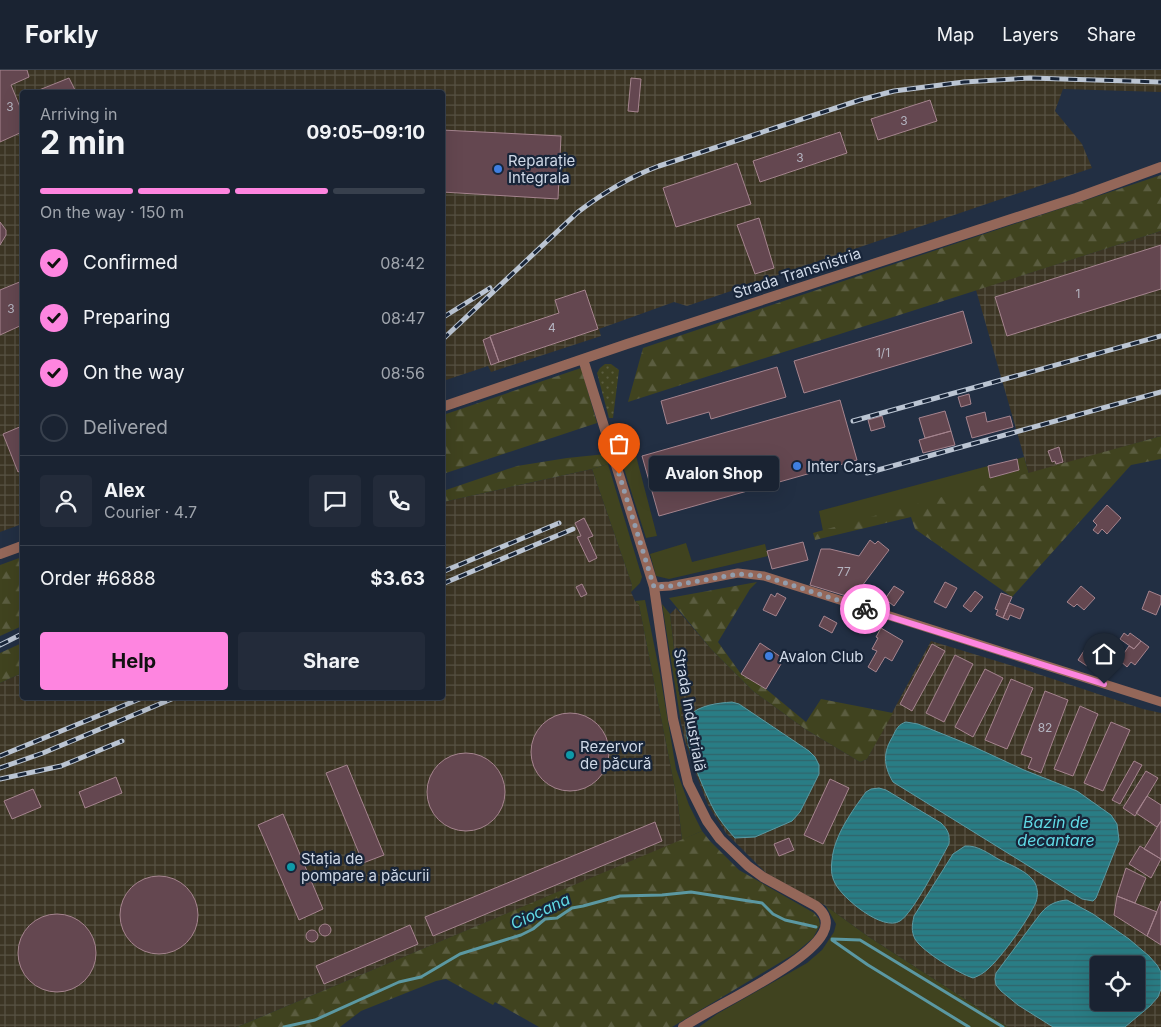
<!DOCTYPE html>
<meta charset="utf-8">
<style>
:root{--surface:#1a2332;--page:#232b3a;--text:#f1f3f6;--muted:#9fa4ac;--line:#38404d;--accent:#fe85e0}
body{margin:0;font-family:Inter,sans-serif;background:var(--page);color:var(--text);height:100vh;display:flex;flex-direction:column;font-size:19px;white-space:nowrap}
*{box-sizing:border-box;margin:0}
p{font-size:16px;color:var(--muted)}
.icon{flex:none;width:28px;height:28px;fill:none;stroke:currentColor;stroke-width:2;stroke-linecap:round;stroke-linejoin:round}
.map{position:relative;flex:1;overflow:hidden}
.drawer{position:absolute;left:20px;top:20px;width:425px;height:610px;display:flex;flex-direction:column;background:var(--surface);border-radius:5px;box-shadow:0 5px 20px #0002,0 0 0 1px var(--line)}
.drawer>*{flex:none}
.tools{position:absolute;left:1090px;top:886px;display:grid;gap:10px}
.tools a{display:grid;place-items:center;width:55px;height:55px;border-radius:5px;background:var(--surface);box-shadow:0 5px 20px #0002,0 0 0 1px var(--line);font-size:25px}
.pin{position:absolute;display:grid;place-items:center;width:42px;height:42px;color:#fff;margin:-51px -21px;border-radius:50% 50% 50% 0;rotate:-45deg;box-shadow:0 0 5px #0007}
.pin .icon{rotate:45deg}
.courier{position:absolute;display:grid;place-items:center;width:50px;height:50px;margin:-25px;border:4px solid #fe85e0;border-radius:50%;background:#fff;color:#222;box-shadow:0 1px 6px #0007}
.bubble{position:absolute;height:35px;border-radius:5px;background:var(--surface);box-shadow:0 5px 20px #0002,0 0 0 1px var(--line);font-size:16px;font-weight:700;line-height:35px;text-align:center}
.summary em{font-style:normal;font-weight:700}
.summary div{display:flex;flex-direction:column-reverse}
.summary{display:flex;align-items:center;justify-content:space-between;height:85px;padding:0 20px}
h1{font-size:32px;font-weight:700;line-height:38px}
.bar{display:grid;grid-template-columns:repeat(4,1fr);gap:8px 5px;align-content:center;height:60px;padding:0 20px}
.bar i{height:6px;border-radius:4px;background:var(--line)}
.bar .current{background:var(--accent)}
.bar p{grid-column:span 4}
.line{display:flex;align-items:center;gap:12px;padding:0 20px;border-top:1px solid var(--line)}
.line div{flex:1}
.round{display:grid;place-items:center;flex:none;width:52px;height:52px;border-radius:5px;background:var(--page)}
ol{padding:0 20px;list-style:none}
li{display:flex;align-items:center;gap:15px;height:55px}
li p{margin-inline-start:auto}
li .icon{padding:5px;border-radius:50%;background:var(--accent);color:#111;stroke-width:4}
li:last-child{color:var(--muted)}
li i{width:28px;height:28px;border:2px solid var(--line);border-radius:50%}
.button{display:flex;gap:10px;margin-top:auto;padding:10px 20px}
.button a{flex:1;height:58px;border-radius:5px;background:var(--accent);color:#111;font-size:20px;font-weight:700;line-height:58px;text-align:center}
.button a+a{background:var(--page);color:var(--text)}
header{display:flex;align-items:center;gap:30px;box-sizing:border-box;height:70px;padding:0 25px;background:var(--surface);border-bottom:1px solid var(--line)}
header strong{font-size:24px}
nav{display:flex;gap:28px;margin-inline-start:auto;font-size:18px}
.map>svg:first-child{display:block}
</style>
<header>
<strong>Forkly</strong>
<nav><a>Map</a><a>Layers</a><a>Share</a></nav>
</header>
<div class="map">
<svg width="1161" height="957" viewBox="0 0 1161 957">
<defs>
<pattern id="industrial-grid" width="8" height="8" patternUnits="userSpaceOnUse" patternTransform="scale(1.25)"><rect width="8" height="8" fill="#3c3524"/><path d="M0 4h8M4 0v8" fill="none" stroke="#575244"/></pattern>
<pattern id="forest-firs" width="22" height="20" patternUnits="userSpaceOnUse" patternTransform="scale(1.25)"><rect width="22" height="20" fill="#40431f"/><path d="M5 1l3.5 6h-7zM16 11l3.5 6h-7z" fill="#5b5d40"/></pattern>
<pattern id="park-dots" width="8" height="8" patternUnits="userSpaceOnUse" patternTransform="scale(1.25)"><rect width="8" height="8" fill="#40431f"/><path d="M2 2h.1M6 6h.1" fill="none" stroke="#5b5d40" stroke-width="1.8" stroke-linecap="round"/></pattern>
<pattern id="water-rules" width="6" height="5" patternUnits="userSpaceOnUse" patternTransform="scale(1.25)"><rect width="6" height="5" fill="#297d85"/><path d="M0 2.5h6" fill="none" stroke="#31656b"/></pattern>
</defs>
<rect width="100%" height="100%" fill="#222f43"/>
<path fill="url(#industrial-grid)" fill-rule="evenodd" d="M0,0H1161V22L1063,19L1055,41L1082,74L1092,98L687,236L674,232L599,259L601,266L491,302L488,296L443,311L442,22H22V454L0,462Z
M1161,161V366L1029,404L976,220Z
M592,399L632,515L631,522L635,531L639,535L678,734L682,770L237,957H0V613L22,603V628H442L443,432Z
M676,538L711,579L753,621L805,659L860,692L867,689L931,571L1023,599L1143,639L1161,643V957H1008L869,867L826,836L766,803L726,763L708,735L698,709L685,671L681,653V639L670,544ZM1099,895H1136V932H1099Z"/>
<path fill="#40431f" d="M635,382L657,466L646,468L620,386Z
M1024,387L1029,404L823,461L819,441L988,396L991,408L1019,400L1017,389Z
M608,394L642,507L640,513L631,522L632,515L592,399Z
M686,473L692,492L765,474L768,486L669,509L656,506L650,484Z
M645,530L660,604L676,699L689,735L702,761L682,770L678,734L639,535L635,531Z
M662,534L670,544L681,639V653Z
M826,836L869,867L1008,957H699L717,944L807,893L822,880L834,862L836,854Z"/>
<path fill="url(#forest-firs)" d="M1161,105V161L628,332L643,278Z
M581,298L597,353L443,404V345Z
M1161,366V389L1131,395L1012,527L915,459L911,447L815,470L813,463Z
M606,384L608,394L592,399L443,432V421L517,396L567,388Z
M22,487V556L0,566V495Z
M757,512L750,519L718,572L741,604L766,619L806,652L821,629L893,643L867,689L860,692L805,659L753,621L711,579L669,528Z
M22,573V603L0,613V583Z
M702,761L710,771L739,800L814,843L819,849L820,855L813,868L794,884L672,957H539L495,932L493,935L446,909L436,911L361,941L340,957H237Z"/>
<path fill="url(#park-dots)" d="M605,294H611L619,300L613,348H609L597,303L600,298Z"/>
<path fill="url(#water-rules)" stroke="#5b98a2" fill-rule="evenodd" d="M732,632L739,634L809,681L815,687L819,695V704L800,742L792,751L755,767L735,768C727,759 720,751 714,740C706,725 677,661 689,646C699,635 718,633 732,632Z
M906,652L918,654L970,675L1024,700L1077,721L1111,745L1117,754L1119,770L1096,828L1093,831L1082,829L893,712C883,695 883,682 893,666C896,659 899,654 906,652Z
M879,718L886,720L941,753C948,760 950,764 949,774C940,790 913,843 900,851C883,862 842,828 835,813C831,806 831,798 832,790C834,766 852,741 866,722L871,719Z
M965,776C978,775 989,784 1000,790C1011,795 1029,802 1035,813C1038,819 1038,826 1036,832C1029,849 998,893 983,903C980,905 976,907 973,908C958,903 923,882 915,869C911,861 912,855 914,846L953,784Z
M1067,830L1093,844L1129,869L1149,886L1157,895L1161,902V919L1158,927L1150,936L1125,957H1053L1018,935L1001,921L996,915L995,909L996,903L1041,843C1049,834 1056,831 1067,830ZM1099,895H1136V932H1099Z"/>
<g fill="none" stroke-linecap="round" stroke-linejoin="round">
<path stroke="#5b98a2" stroke-width="3" d="M832,869L860,870L1003,957
M832,870L868,895L969,957
M284,957L315,950L399,912L421,907L460,884L521,865L533,859L545,849L557,848L572,838L583,836L620,826L662,825L691,822L762,833L773,844L785,850L816,857"/>
</g>
<path fill="#644750" stroke="#a5848e" d="M0,0H27L29,7L11,15L22,42V62L0,72Z
M69,8L76,22H34Z
M631,8L641,9L638,42L628,41Z
M930,30L937,51L878,70L871,49Z
M442,60L561,66L558,129L442,122Z
M840,62L847,83L760,112L753,91Z
M737,93L751,134L676,157L663,118Z
M759,148L774,198L755,204L737,155Z
M0,152L6,160V165L0,175Z
M1161,175V219L1007,266L995,227Z
M22,211V255L0,265V220Z
M585,220L598,259L499,292L490,266L559,243L555,230Z
M963,241L972,273L804,323L794,291Z
M490,267L499,292L491,295L483,270Z
M777,297L786,327L711,349L709,342L667,354L661,331Z
M969,324L971,334L961,337L958,327Z
M840,330L857,390L659,446L642,386Z
M945,341L951,361L925,368L919,348Z
M985,342L987,352L1010,346L1013,357L972,368L966,347Z
M882,346L885,357L871,361L868,350Z
M22,356V400L18,402L3,364Z
M951,361L955,375L923,383L919,370Z
M1059,377L1063,392L1056,394L1055,391L1052,392L1048,381Z
M1017,389L1019,400L990,408L988,396Z
M1107,435L1121,448L1107,464L1102,459L1098,464L1093,460L1097,455L1093,451Z
M584,448L593,466L588,468L597,488L589,492L577,467L581,466L575,453Z
M870,470L875,474L878,471L889,480L853,528L810,515L821,479H830L859,486Z
M803,472L808,490L772,499L767,481Z
M945,512L957,518L946,538L934,532Z
M582,514L587,524L581,527L576,517Z
M894,516L904,522L894,536L885,529Z
M1081,516L1095,528L1084,540L1077,534L1074,537L1067,532Z
M975,521L983,527L971,542L963,536Z
M1149,521L1161,526V533L1156,545L1142,539Z
M777,523L786,528L776,546L763,540L771,524L775,527Z
M1001,523L1012,527L1003,548L996,545L998,540L995,539Z
M1009,533L1024,539L1020,549L1010,545L1008,550L1003,548Z
M824,546L837,553L832,563L819,556Z
M881,558L903,571L892,591L885,587L876,602L868,597L877,581L872,579L878,568L876,567Z
M1124,563L1128,566L1130,563L1141,571L1134,579L1120,569Z
M1141,571L1149,577L1135,595L1131,592L1127,597L1119,590L1129,576L1134,579Z
M760,573L784,589L766,619L741,604Z
M1089,573L1098,579L1087,596L1078,590Z
M932,574L945,581L912,641L900,634Z
M955,585L973,594L944,652L926,643Z
M985,599L1003,608L973,667L955,657Z
M1011,609L1033,618L1007,679L985,670Z
M1045,621L1068,630L1041,703L1028,698L1032,688L1021,684Z
M1080,636L1098,644L1073,706L1054,699Z
M531 682a39 39 0 1 1 78 0a39 39 0 1 1-78 0Z
M1111,652L1130,660L1103,721L1084,713Z
M427 722a39 39 0 1 1 78 0a39 39 0 1 1-78 0Z
M1134,691L1142,695L1120,734L1112,730Z
M347,695L384,785L363,793L326,703Z
M1146,701L1158,708L1135,746L1123,738Z
M116,707L122,723L85,738L79,722Z
M830,709L849,718L823,774L804,765Z
M33,719L41,737L12,749L4,731Z
M1147,726L1161,735V751L1157,757L1136,743Z
M283,744L323,839L299,850L258,755Z
M1161,751V789L1144,779Z
M655,752L662,771L433,866L425,847Z
M789,768L794,780L779,786L774,774Z
M1140,776L1161,789L1151,808L1129,794Z
M1126,798L1146,808L1135,833L1117,826Z
M120 845a39 39 0 1 1 78 0a39 39 0 1 1-78 0Z
M1117,826L1157,842L1147,866L1114,845Z
M1161,831V875L1147,866Z
M18 883a39 39 0 1 1 78 0a39 39 0 1 1-78 0Z
M319 860a6 6 0 1 1 12 0a6 6 0 1 1-12 0Z
M410,855L418,874L324,914L316,896Z
M306 866a6 6 0 1 1 12 0a6 6 0 1 1-12 0Z"/>
<g fill="none" stroke-linecap="round" stroke-linejoin="round">
<path stroke="#946759" stroke-width="9" d="M654,517L670,516L738,503L764,506L1161,632"/>
<path stroke="#946759" stroke-width="10" d="M583,289L654,517L673,649L688,713L707,751L720,769L748,796L763,807L816,836C825,843 829,852 823,863C806,895 716,935 683,957
M442,337L627,274L1076,128L1161,97
M0,484L22,476"/>
<defs>
<path id="rail" d="M442,248L490,218
M442,270L578,142C603,123 629,107 659,96L860,30L894,21L964,12L1030,8L1161,12
M853,351L1161,266
M867,403L1161,322
M442,502L559,453
M442,514L573,459
M0,575L22,564
M0,686L142,628
M0,698L43,683L174,628
M0,709L61,696L122,671"/>
</defs>
<use href="#rail" stroke="#bbc5d3" stroke-width="5"/>
<use href="#rail" stroke="#182539" stroke-width="3" stroke-dasharray="9" stroke-linecap="butt"/>
</g>
<g fill="none" stroke-linecap="round" stroke-linejoin="round">
<path stroke="#929dad" stroke-width="5" stroke-dasharray="0 9" d="M619,404L654,517L670,516L738,504L764,506L865,539"/>
<path stroke="#fe85e0" stroke-width="6" d="M865,539L1104,614"/>
</g>
<g fill="#3f7fe0" stroke="#182539" stroke-width="2">
<circle cx="498" cy="99" r="5"/>
<circle cx="797" cy="396" r="5"/>
<circle cx="769" cy="586" r="5"/>
</g>
<g fill="#0f9aa8" stroke="#182539" stroke-width="2">
<circle cx="570" cy="685" r="5"/>
<circle cx="291" cy="797" r="5"/>
</g>
<g text-anchor="middle" dominant-baseline="central" stroke-width="4.5" stroke-linejoin="round" paint-order="stroke">
<g font-size="12" fill="#b4b4c0">
<text x="10" y="36">3</text>
<text x="904" y="50">3</text>
<text x="800" y="87">3</text>
<text x="1078" y="223">1</text>
<text x="11" y="238">3</text>
<text x="552" y="257">4</text>
<text x="883" y="282">1/1</text>
<text x="844" y="501">77</text>
<text x="1045" y="657">82</text>
</g>
<g font-size="15" fill="#cfd8e6" stroke="#182539" text-anchor="start">
<text x="508" y="90">Reparație<tspan x="508" dy="17">Integrala</tspan></text>
<text x="807" y="396">Inter Cars</text>
<text x="779" y="586">Avalon Club</text>
<text x="580" y="676">Rezervor<tspan x="580" dy="17">de păcură</tspan></text>
<text x="301" y="788">Stația de<tspan x="301" dy="17">pompare a păcurii</tspan></text>
</g>
<g font-size="15" fill="#cfd8e6" stroke="#182539">
<text transform="translate(797 203) rotate(-18)">Strada Transnistria</text>
<text transform="translate(690 640) rotate(80)">Strada Industrială</text>
</g>
<g font-size="16" font-style="italic" fill="#60d9e5" stroke="#182539">
<text x="1056" y="752">Bazin de<tspan x="1056" dy="18">decantare</tspan></text>
<text transform="translate(540 841) rotate(-25)">Ciocana</text>
</g>
</g>
</svg>
<div class="tools">
<a><svg class="icon" aria-label="locate" viewBox="0 0 24 24"><circle cx="12" cy="12" r="6"/><path d="M12 2v4M12 18v4M2 12h4M18 12h4"/></svg></a>
</div>
<div class="pin" style="left:619px;top:404px;background:#ea580c"><svg class="icon" aria-label="bag" viewBox="0 0 24 24"><path d="M5 8h14l-1 12H6zM9 8a3 3 0 0 1 6 0"/></svg></div>
<div class="pin" style="left:1104px;top:614px;background:#1f2937"><svg class="icon" aria-label="home" viewBox="0 0 24 24"><path d="M3 11l9-7 9 7M6 9v11h12V9"/></svg></div>
<div class="courier" style="left:865px;top:539px"><svg class="icon" aria-label="bike" viewBox="0 0 24 24"><circle cx="6" cy="16" r="4"/><circle cx="18" cy="16" r="4"/><path d="M6 16l4-8h5l3 8M10 8l3 8H6M13 5h3"/></svg></div>
<div class="bubble" style="left:649px;top:386px;width:130px">Avalon Shop</div>
<section class="drawer">
<div class="summary"><div><h1>2 min</h1><p>Arriving in</p></div><em>09:05–09:10</em></div>
<div class="bar"><i class="current"></i><i class="current"></i><i class="current"></i><i></i><p>On the way · 150 m</p></div>
<ol>
<li><svg class="icon" aria-label="check" viewBox="0 0 24 24"><path d="M5 12l5 5 9-10"/></svg>Confirmed<p>08:42</p></li>
<li><svg class="icon" aria-label="check" viewBox="0 0 24 24"><path d="M5 12l5 5 9-10"/></svg>Preparing<p>08:47</p></li>
<li><svg class="icon" aria-label="check" viewBox="0 0 24 24"><path d="M5 12l5 5 9-10"/></svg>On the way<p>08:56</p></li>
<li><i></i>Delivered</li>
</ol>
<div class="line" style="height:90px"><a class="round"><svg class="icon" aria-label="person" viewBox="0 0 24 24"><circle cx="12" cy="8" r="4"/><path d="M4 21q1-7 8-7t8 7"/></svg></a><div><b>Alex</b><p>Courier · 4.7</p></div><a class="round"><svg class="icon" aria-label="chat" viewBox="0 0 24 24"><path d="M4 5h16v11H9l-5 4z"/></svg></a><a class="round"><svg class="icon" aria-label="phone" viewBox="0 0 24 24"><path d="M5 4h4l2 5-3 2q2 4 5 5l2-3 5 2v4C11 20 4 13 5 4z"/></svg></a></div>
<div class="line" style="height:65px"><div>Order #6888</div><b>$3.63</b></div>
<div class="button"><a>Help</a><a>Share</a></div>
</section>
</div>
